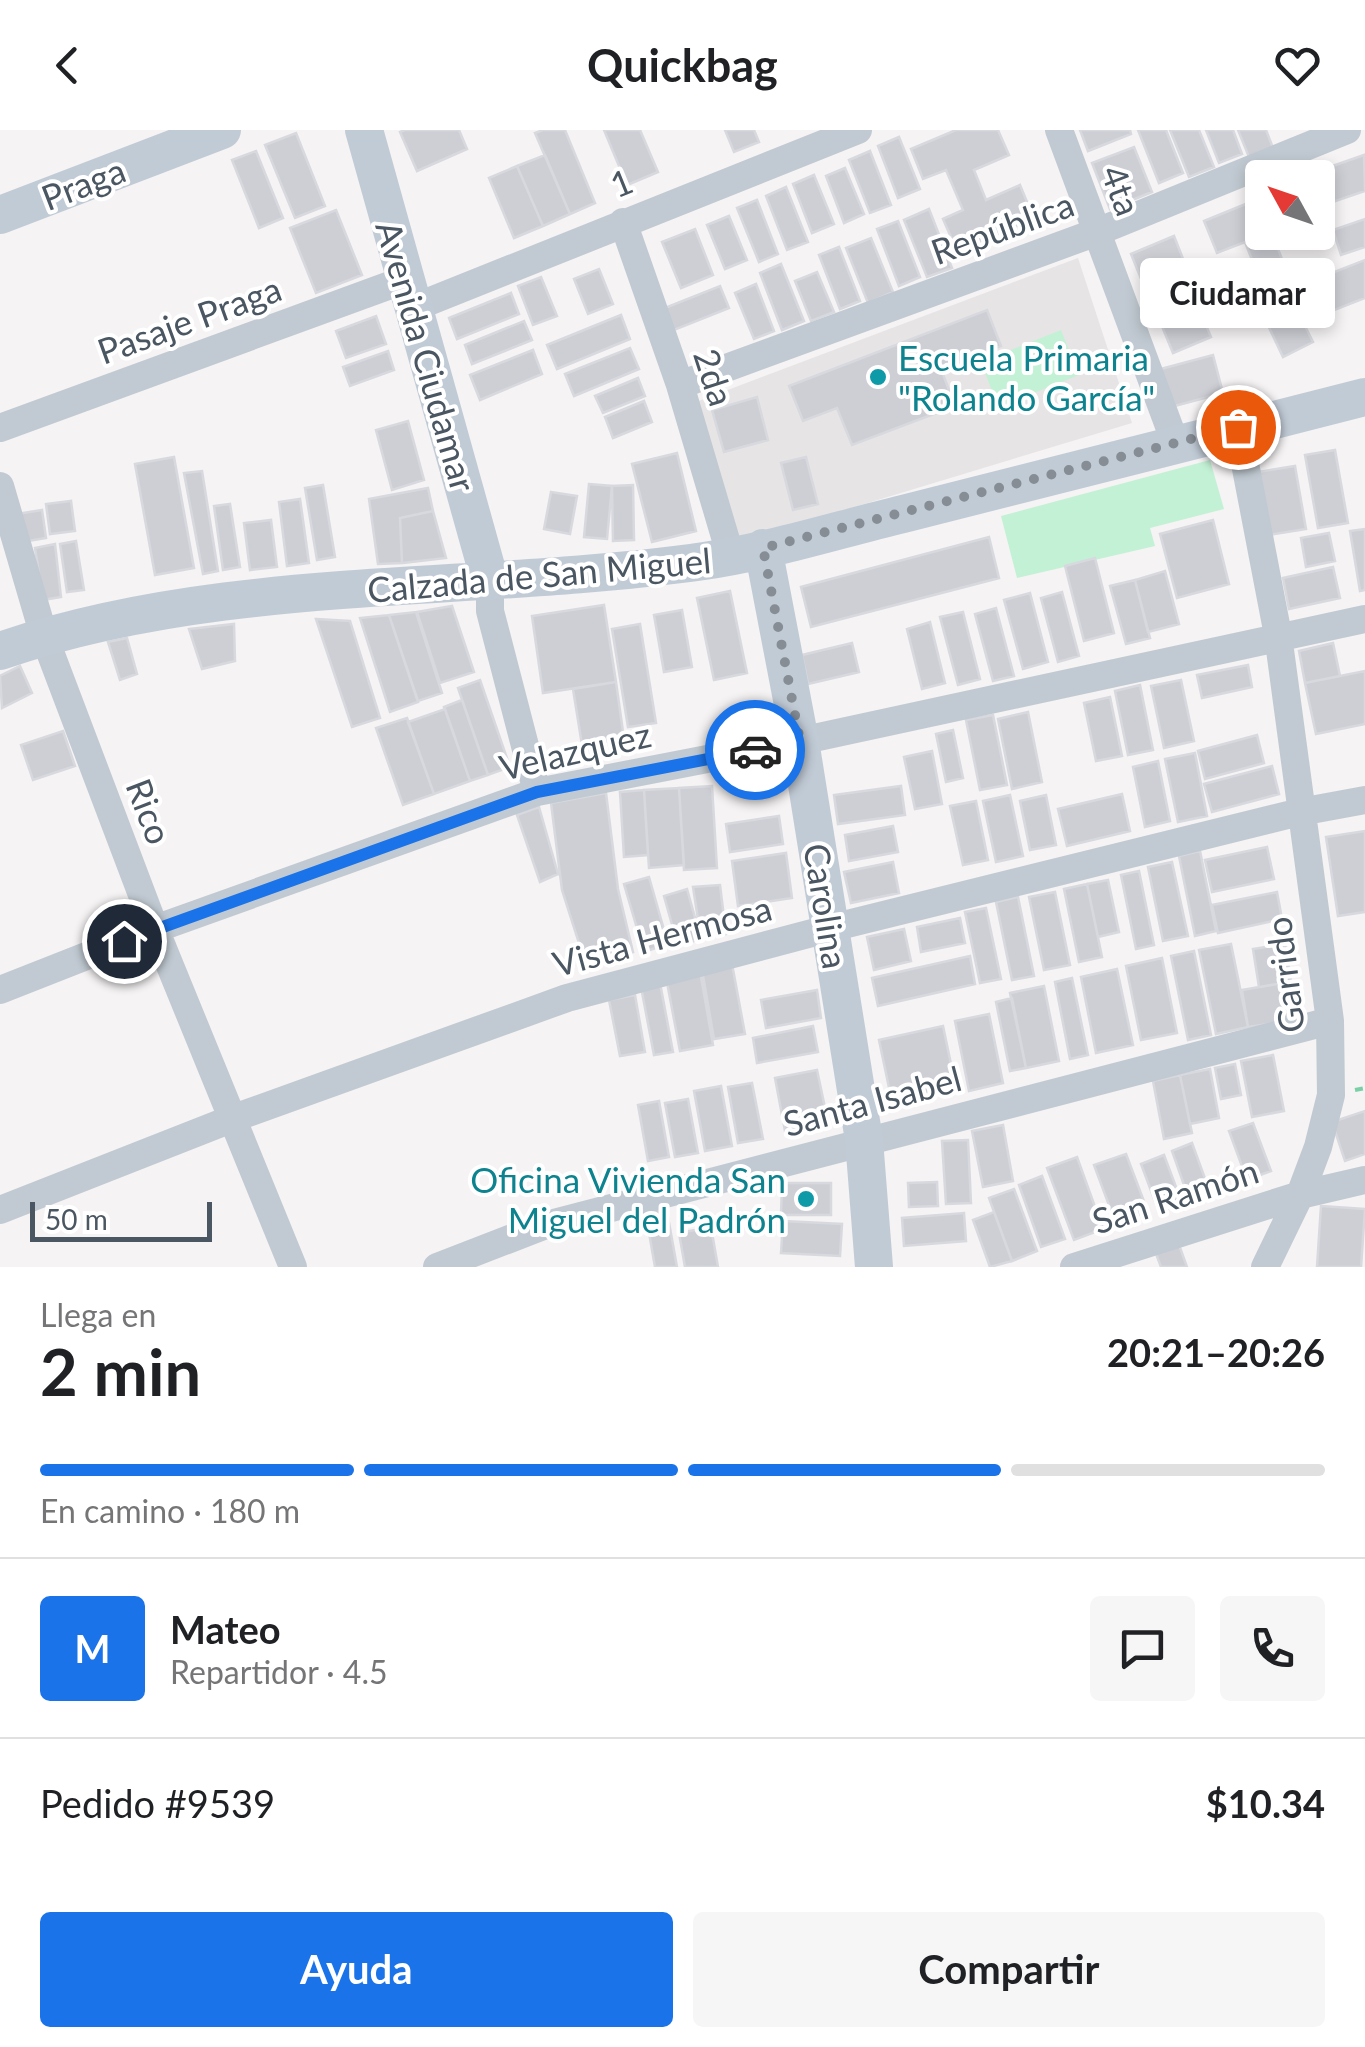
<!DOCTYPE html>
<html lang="es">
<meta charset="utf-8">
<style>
:root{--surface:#fff;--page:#f6f6f6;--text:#202124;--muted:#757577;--line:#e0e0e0;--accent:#1a73e8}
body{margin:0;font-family:Lato,sans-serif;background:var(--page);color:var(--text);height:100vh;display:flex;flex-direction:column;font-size:38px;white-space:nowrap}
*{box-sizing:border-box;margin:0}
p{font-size:32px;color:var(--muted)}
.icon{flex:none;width:55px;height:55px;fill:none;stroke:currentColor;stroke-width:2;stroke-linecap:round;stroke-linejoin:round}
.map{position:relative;height:1137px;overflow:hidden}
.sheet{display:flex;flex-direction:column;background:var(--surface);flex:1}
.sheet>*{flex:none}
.needle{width:65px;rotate:310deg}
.fabs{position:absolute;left:1245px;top:30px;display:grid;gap:20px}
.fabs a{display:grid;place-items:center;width:90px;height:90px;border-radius:10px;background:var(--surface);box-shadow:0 5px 15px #0003;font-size:50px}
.scale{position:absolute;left:30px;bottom:25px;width:182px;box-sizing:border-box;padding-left:10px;border:5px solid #4a5661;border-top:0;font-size:28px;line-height:35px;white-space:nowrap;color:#4a5661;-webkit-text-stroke:8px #fff;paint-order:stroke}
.pin{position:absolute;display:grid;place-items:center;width:85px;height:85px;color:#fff;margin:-42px;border:5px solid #fff;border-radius:50%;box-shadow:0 2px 10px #0007}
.courier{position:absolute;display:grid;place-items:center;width:100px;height:100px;margin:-50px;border:8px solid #1a73e8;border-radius:50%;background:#fff;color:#222;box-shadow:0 2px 12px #0007}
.bubble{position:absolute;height:70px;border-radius:10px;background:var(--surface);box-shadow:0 5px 15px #0003;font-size:32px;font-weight:700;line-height:70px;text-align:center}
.summary em{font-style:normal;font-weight:700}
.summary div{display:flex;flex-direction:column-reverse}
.summary{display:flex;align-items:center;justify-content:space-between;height:170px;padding:0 40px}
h1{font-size:65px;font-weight:700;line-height:75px}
.bar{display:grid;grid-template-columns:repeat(4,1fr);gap:15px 10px;align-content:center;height:120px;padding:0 40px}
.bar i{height:12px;border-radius:8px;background:var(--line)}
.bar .current{background:var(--accent)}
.bar p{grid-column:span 4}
.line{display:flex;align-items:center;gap:25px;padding:0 40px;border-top:2px solid var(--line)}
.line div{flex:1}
.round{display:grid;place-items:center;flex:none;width:105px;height:105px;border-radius:10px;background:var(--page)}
.primary-button{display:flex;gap:20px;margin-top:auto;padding:20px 40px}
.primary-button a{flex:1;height:115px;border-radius:10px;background:var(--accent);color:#fff;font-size:40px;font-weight:700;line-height:115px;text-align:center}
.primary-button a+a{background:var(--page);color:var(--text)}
header{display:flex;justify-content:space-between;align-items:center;height:130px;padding:0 40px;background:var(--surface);font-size:45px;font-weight:700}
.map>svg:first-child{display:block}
</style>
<header><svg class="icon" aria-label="back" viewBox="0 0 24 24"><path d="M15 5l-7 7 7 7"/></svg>Quickbag<svg class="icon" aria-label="heart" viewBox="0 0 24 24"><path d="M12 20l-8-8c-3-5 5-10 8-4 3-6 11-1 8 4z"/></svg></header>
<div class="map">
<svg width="1365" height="1137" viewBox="0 0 1365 1137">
<rect width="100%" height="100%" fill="#f5f3f3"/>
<path fill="#e6e4e5" d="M1078,128L1132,293L739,412L696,272Z"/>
<path fill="#c3f1d5" d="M1061,200L1079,245L998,277L981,232Z
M1210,330L1224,379L1150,398L1155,416L1017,448L1001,386Z"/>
<path fill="#cdcfd5" stroke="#d7d9de" stroke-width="2.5" d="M405,0H459L467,19L417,41L400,2Z
M543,0H565L595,73L570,84L535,3Z
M604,0H640L658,42L627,55Z
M725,0H754L759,12L734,22Z
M956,0H998L1009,25L974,40L986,70L1020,55L1034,89L957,121L943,89L963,80L946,40L923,49L911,19Z
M1080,0H1130L1131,4L1088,21Z
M1138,0H1166L1183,43L1159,53Z
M1170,0H1199L1214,37L1189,47Z
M1206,0H1233L1242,24L1219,33Z
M1238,0H1266L1273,18L1249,27Z
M296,3L325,76L295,88L265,15Z
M899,7L920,59L898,68L878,16Z
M1134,17L1152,62L1110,79L1092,33Z
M256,21L283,88L259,98L232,30Z
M870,21L891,75L870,83L849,30Z
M545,25L570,84L543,96L517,36Z
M1364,25L1365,61L1318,77V48L1304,46Z
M517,36L543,96L514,108L489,48Z
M845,38L864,84L844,93L826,46Z
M814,45L834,94L812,103L793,54Z
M786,57L808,112L787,120L766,66Z
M1258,69L1262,80V102H1271L1282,129L1256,140L1245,112L1217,123L1204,91Z
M757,70L778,124L759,132L737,78Z
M929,79L952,138L927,147L904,90Z
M336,80L362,145L316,163L290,98Z
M729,86L747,130L725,139L707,95Z
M1365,89V117L1341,125L1333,100Z
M898,91L920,147L899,156L877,99Z
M695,99L713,145L681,158L662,112Z
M1174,106L1189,144L1146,161L1131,124Z
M871,108L893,162L868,173L846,118Z
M839,117L860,171L840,179L819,125Z
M1365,130V168L1332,181L1319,148Z
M781,134L804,191L782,200L760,143Z
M599,139L613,174L588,184L574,149Z
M817,142L834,182L811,191L795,151Z
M541,147L557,186L533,195L518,156Z
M756,154L774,201L754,209L735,163Z
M720,156L729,178L674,200L665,178Z
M511,163L519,184L457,209L449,188Z
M1195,169L1211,207L1173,223L1157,184Z
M1295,176L1313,212L1283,227L1266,191Z
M987,180L1001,216L941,239L955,276L852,315L837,278L803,291L789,256Z
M621,185L630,209L557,239L547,215Z
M376,186L386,214L346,228L336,201Z
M524,191L532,210L472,234L465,215Z
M630,218L639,239L574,266L565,244Z
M533,220L542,244L480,270L470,245Z
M388,221L394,240L350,256L343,237Z
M1213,225L1223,263L1171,277L1161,239Z
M638,248L645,266L603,283L595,266Z
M757,267L768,310L724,322L712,280Z
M644,271L652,292L613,308L605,287Z
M408,291L424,350L392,360L376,300Z
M1335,320L1348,393L1318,398L1305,325Z
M677,323L696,401L652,412L632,334Z
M174,327L194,438L155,445L135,334Z
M806,327L818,374L793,380L781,333Z
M1295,336L1306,399L1269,405L1258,342Z
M202,341L218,441L203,444L184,343Z
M589,354L612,356L607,409L584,407Z
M323,355L335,427L317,430L305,358Z
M633,355L634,410L613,411L612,356Z
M428,358L433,381L400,388L402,433L378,434L369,369Z
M551,362L577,366L570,404L544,399Z
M300,369L309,433L287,436L279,372Z
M71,371L75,401L50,404L46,374Z
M230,374L240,437L223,440L214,376Z
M42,380L46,408L22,412L17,384Z
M433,381L446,428L402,433L400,388Z
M271,390L277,437L250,440L244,393Z
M1213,390L1229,454L1177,468L1160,404Z
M1365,399V460L1360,461L1350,401Z
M1329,403L1335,431L1306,437L1301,408Z
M989,407L999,448L811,497L801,457Z
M76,411L84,460L67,462L60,414Z
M55,414L61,467L43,470L35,418Z
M1095,428L1114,503L1084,511L1065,436Z
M1333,437L1340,468L1289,479L1283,448Z
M1165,441L1179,494L1148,502L1135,450Z
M1135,450L1150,508L1126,514L1110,456Z
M730,461L747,543L714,550L697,468Z
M1062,462L1079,526L1058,532L1041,468Z
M1030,463L1048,532L1023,539L1004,470Z
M604,475L616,552L543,563L532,486Z
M452,476L474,542L440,553L417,482Z
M996,478L1014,546L993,551L975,484Z
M682,480L692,537L664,542L654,485Z
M416,482L442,563L418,571L389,485Z
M963,482L980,549L958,555L940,487Z
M389,485L418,572L390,582L360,488Z
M316,489L350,491L380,588L352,597Z
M930,492L945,553L922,559L907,499Z
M234,494L235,531L202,539L189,499Z
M640,494L656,593L628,597L612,499Z
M127,508L137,544L120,550L108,512Z
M852,513L859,542L808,554L802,525Z
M1333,513L1340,546L1305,553L1299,521Z
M1248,535L1252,557L1202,568L1197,545Z
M20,536L32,563L2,578L0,546Z
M1365,541V594L1316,604L1305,553Z
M480,550L510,637L488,645L458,558Z
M1181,550L1194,611L1164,618L1151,556Z
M616,552L624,609L582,615L573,559Z
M1140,555L1153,620L1128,625L1115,561Z
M1110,567L1122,626L1096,631L1084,573Z
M462,570L488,645L470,651L444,577Z
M445,579L470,651L434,664L408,592Z
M1028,582L1042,652L1012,659L998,589Z
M993,585L1007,655L980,660L966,590Z
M407,588L434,664L403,675L376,598Z
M953,600L963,648L946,652L936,604Z
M63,601L75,636L33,650L21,615Z
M1257,605L1264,633L1205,649L1198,621Z
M932,621L942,674L915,679L904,627Z
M1195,623L1207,686L1178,692L1165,629Z
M1158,631L1170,691L1145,697L1133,637Z
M1272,636L1279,664L1212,682L1204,654Z
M712,656L717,738L684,740L679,658Z
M901,656L905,685L838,694L834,665Z
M679,658L684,735L649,738L644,660Z
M644,660L648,725L624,727L620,662Z
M606,663L618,759L633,822L586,835L562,760L551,673Z
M1122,664L1130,701L1067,716L1058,679Z
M1010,665L1023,726L996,732L983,671Z
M1046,665L1056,715L1030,720L1020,671Z
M976,671L988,730L963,735L950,676Z
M539,677L558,744L540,752L517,685Z
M779,686L783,714L730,722L726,694Z
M893,696L898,722L849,731L845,705Z
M1365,701V782L1338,786L1326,707Z
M1267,717L1274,749L1212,762L1205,730Z
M1200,721L1216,801L1195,806L1179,726Z
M786,723L792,768L738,776L732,731Z
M893,732L899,763L851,773L844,742Z
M1172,732L1188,806L1163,811L1148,737Z
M1139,741L1154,815L1136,819L1121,745Z
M649,747L668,814L644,822L624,754Z
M1108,750L1119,802L1098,807L1087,754Z
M1087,754L1102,827L1079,832L1064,759Z
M720,755L726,804L701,809L693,757Z
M687,759L701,809L678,816L664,766Z
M1055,762L1070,835L1044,840L1029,767Z
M1277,762L1282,789L1218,803L1212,775Z
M1018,767L1034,846L1012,850L996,772Z
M986,778L1001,849L980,853L965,782Z
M960,788L965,813L921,822L917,797Z
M904,799L911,831L874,840L867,807Z
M1231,814L1248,897L1216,904L1199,820Z
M1285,814L1291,852L1259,857L1253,819Z
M1194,821L1211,905L1188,910L1171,826Z
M970,826L975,854L878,876L872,848Z
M1162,828L1177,903L1141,910L1126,836Z
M732,834L745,904L714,909L702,840Z
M1117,839L1133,915L1096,923L1081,847Z
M700,841L713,915L680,921L666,847Z
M1072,848L1088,925L1070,929L1055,852Z
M660,853L673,922L654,925L641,857Z
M1283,853L1288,891L1248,897L1242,860Z
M1044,856L1059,931L1026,938L1010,863Z
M817,860L821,888L766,898L761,870Z
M635,865L645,922L620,926L609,870Z
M1012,868L1026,938L1010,941L996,872Z
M989,884L1003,953L969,961L955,891Z
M813,896L818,922L757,933L753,908Z
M943,896L956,958L892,972L879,910Z
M1273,925L1284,981L1252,987L1241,931Z
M1235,934L1241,965L1221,969L1215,938Z
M1210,939L1219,988L1190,994L1180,945Z
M817,940L828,992L785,1001L775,948Z
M1180,945L1192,1003L1164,1009L1153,951Z
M752,953L763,1009L738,1013L728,957Z
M721,956L732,1016L705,1021L694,961Z
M688,969L698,1023L675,1027L665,973Z
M659,971L669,1027L648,1031L638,975Z
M1365,981V1024L1345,1031L1332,992Z
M1253,993L1271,1041L1247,1050L1229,1001Z
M1003,995L1013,1051L983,1057L972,1001Z
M968,1010L971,1073L946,1074L942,1011Z
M1192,1013L1211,1065L1190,1072L1172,1021Z
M1126,1024L1148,1082L1116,1094L1094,1035Z
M1164,1025L1182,1073L1159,1082L1141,1034Z
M1077,1027L1103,1099L1074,1110L1047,1038Z
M1042,1046L1065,1109L1041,1117L1019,1055Z
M937,1052L938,1076L909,1077L908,1053Z
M782,1053H831V1085H781Z
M1014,1059L1037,1121L1012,1131L989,1068Z
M666,1076L677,1137H655L645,1080Z
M1321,1076L1365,1079L1361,1137H1317Z
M994,1082L1012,1131L990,1137L973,1090Z
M964,1083L966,1111L904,1116L902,1088Z
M783,1091L842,1094L840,1126L781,1123Z
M711,1097L718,1137H685L679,1103Z
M1178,1112L1187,1137H1161L1155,1121Z"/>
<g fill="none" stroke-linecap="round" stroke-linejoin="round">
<path stroke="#7ad0a6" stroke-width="4" stroke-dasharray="8 5" stroke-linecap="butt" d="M1355,960L1365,958"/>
<path stroke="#c1cad2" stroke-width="28" d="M1059,0L1176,315
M623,92L680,255L731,427
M413,178L858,0
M680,255L1097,102L1347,0
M1238,297L1278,505L1330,891L1331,965L1318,1017L1300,1065L1265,1137
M0,298L404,150
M0,356L44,506L155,799L293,1137
M490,451V481L537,662
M0,860L155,799L537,662L800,611L1365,489
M0,1080L234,988L567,868L831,798L1300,682L1365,670
M437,1137L546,1095L1330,891
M1074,1137L1300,1065L1365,1050"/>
<path stroke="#c1cbd6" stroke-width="38" d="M364,0L490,451
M0,85L222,0
M763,418L800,611L864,1010L874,1137
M0,521C225,444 471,464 704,431C771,421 837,400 903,384C1057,346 1211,305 1365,267"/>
</g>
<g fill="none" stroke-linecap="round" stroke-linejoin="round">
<path stroke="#868d94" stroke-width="10" stroke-dasharray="0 18" d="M755,620L800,611L763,418L1238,297"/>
<path stroke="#1a73e8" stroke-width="12" d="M124,811L537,662L755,620"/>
</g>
<g fill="#0f9aa8" stroke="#fff" stroke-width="4">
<circle cx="878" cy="247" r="10"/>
<circle cx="806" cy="1069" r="10"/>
</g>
<g text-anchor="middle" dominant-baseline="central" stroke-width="8" stroke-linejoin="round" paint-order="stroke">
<g font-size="35" fill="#4a5661" stroke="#fff">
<text transform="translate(621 52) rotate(-22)">1</text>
<text transform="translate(83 53) rotate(-21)">Praga</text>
<text transform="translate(1122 60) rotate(69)">4ta</text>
<text transform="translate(1002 97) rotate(-20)">República</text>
<text transform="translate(189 189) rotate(-20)">Pasaje Praga</text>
<text transform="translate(427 226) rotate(74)">Avenida Ciudamar</text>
<text transform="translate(715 247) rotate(72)">2da</text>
<text transform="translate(539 444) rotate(-5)">Calzada de San Miguel</text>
<text transform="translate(575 620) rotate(-13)">Velazquez</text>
<text transform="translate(150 681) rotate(69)">Rico</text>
<text transform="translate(827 776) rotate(81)">Carolina</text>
<text transform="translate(662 805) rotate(-15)">Vista Hermosa</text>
<text transform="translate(1284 845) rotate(-97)">Garrido</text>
<text transform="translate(872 970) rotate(-15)">Santa Isabel</text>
<text transform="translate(1175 1065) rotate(-18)">San Ramón</text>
</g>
<g font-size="35" fill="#0d838f" stroke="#fff" text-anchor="start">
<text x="898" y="227">Escuela Primaria<tspan x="898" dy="40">"Rolando García"</tspan></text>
<text x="786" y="1049" text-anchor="end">Oficina Vivienda San<tspan x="786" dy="40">Miguel del Padrón</tspan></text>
</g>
</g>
</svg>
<div class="fabs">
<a><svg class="needle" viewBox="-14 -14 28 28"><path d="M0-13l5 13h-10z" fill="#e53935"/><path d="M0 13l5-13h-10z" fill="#757577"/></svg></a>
</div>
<div class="scale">50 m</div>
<div class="pin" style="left:1238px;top:297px;background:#ea580c"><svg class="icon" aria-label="bag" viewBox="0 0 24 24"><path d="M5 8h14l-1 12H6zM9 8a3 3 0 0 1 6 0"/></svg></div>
<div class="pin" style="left:124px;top:811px;background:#1f2937"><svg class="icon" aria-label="home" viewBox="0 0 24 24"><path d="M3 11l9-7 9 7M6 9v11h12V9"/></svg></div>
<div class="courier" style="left:755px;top:620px"><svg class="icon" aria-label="car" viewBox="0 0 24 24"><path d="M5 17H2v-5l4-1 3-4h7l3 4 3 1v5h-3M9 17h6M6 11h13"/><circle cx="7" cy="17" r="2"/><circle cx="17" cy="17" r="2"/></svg></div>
<div class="bubble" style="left:1140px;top:128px;width:195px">Ciudamar</div>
</div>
<section class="sheet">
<div class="summary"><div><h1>2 min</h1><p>Llega en</p></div><em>20:21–20:26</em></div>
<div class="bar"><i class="current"></i><i class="current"></i><i class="current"></i><i></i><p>En camino · 180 m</p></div>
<div class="line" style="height:180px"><b class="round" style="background:var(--accent);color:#fff">M</b><div><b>Mateo</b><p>Repartidor · 4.5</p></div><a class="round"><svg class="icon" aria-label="chat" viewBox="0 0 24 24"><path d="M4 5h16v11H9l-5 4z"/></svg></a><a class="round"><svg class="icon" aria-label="phone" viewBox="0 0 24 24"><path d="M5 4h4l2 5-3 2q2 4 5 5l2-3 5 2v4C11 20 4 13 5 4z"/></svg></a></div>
<div class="line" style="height:130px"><div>Pedido #9539</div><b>$10.34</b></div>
<div class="primary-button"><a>Ayuda</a><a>Compartir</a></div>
</section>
